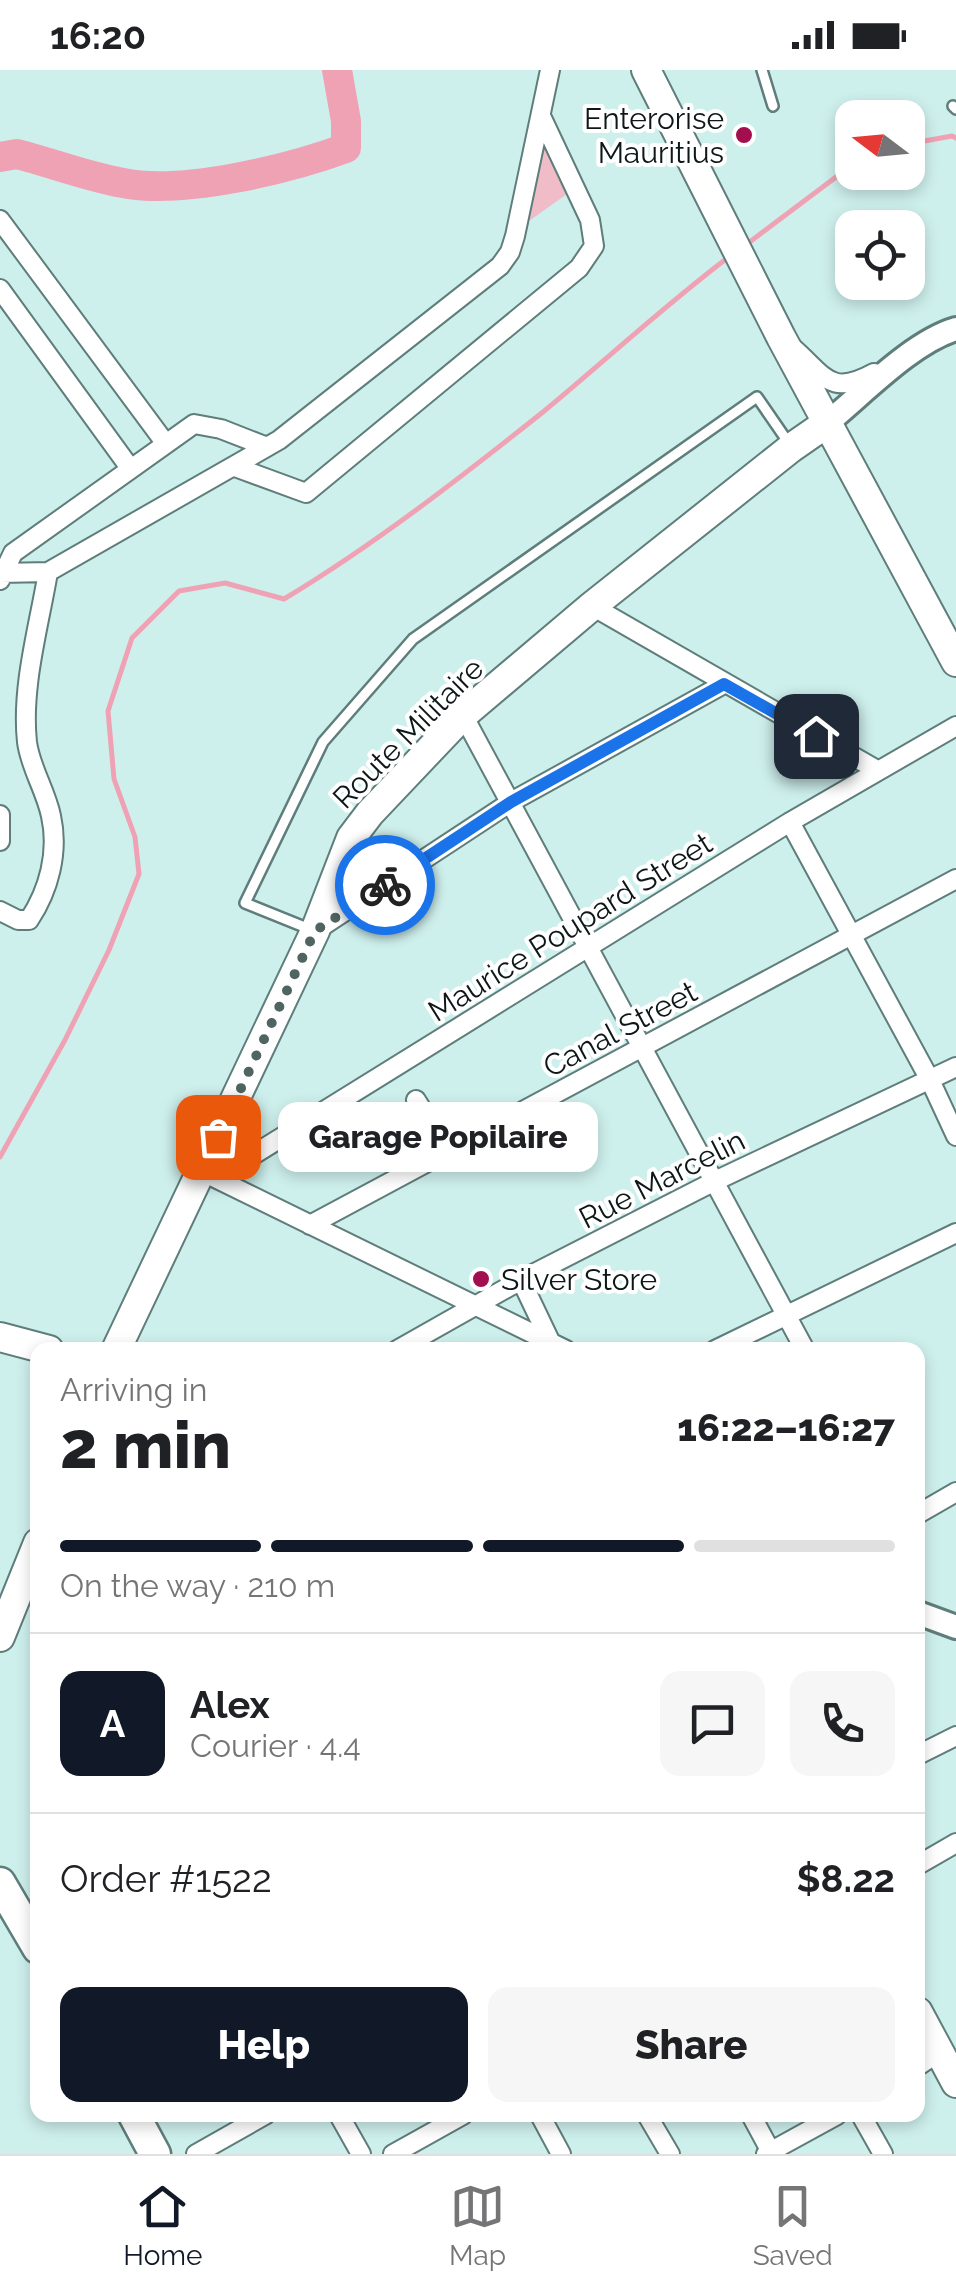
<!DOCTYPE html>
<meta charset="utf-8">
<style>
:root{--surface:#fff;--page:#f6f6f6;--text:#202124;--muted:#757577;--line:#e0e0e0;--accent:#111827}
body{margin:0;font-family:Raleway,sans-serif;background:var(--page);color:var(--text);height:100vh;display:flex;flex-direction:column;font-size:38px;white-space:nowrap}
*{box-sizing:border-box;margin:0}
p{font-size:32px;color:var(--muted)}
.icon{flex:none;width:55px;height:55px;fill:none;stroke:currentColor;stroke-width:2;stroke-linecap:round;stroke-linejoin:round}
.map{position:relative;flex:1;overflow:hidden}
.panel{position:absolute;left:30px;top:1272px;width:895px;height:780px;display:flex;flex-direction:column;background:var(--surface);border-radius:20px;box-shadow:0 5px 15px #0003}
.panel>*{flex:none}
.needle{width:65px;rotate:286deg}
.fabs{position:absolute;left:835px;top:30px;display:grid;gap:20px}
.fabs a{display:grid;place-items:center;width:90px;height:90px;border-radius:20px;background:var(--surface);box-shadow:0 5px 15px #0003;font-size:50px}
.pin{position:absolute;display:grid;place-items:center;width:85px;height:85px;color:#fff;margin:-42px;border-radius:20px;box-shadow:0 5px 15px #0006}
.courier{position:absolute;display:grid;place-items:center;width:100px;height:100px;margin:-50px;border:8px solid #1a73e8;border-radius:50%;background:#fff;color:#222;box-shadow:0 2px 12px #0007}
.bubble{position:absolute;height:70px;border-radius:20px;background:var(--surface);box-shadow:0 5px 15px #0003;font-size:32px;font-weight:800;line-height:70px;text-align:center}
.head em{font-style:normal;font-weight:800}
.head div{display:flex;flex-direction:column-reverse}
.head{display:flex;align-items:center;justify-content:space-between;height:170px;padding:0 30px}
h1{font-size:65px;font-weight:800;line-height:75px}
.bar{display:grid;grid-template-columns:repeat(4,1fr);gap:15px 10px;align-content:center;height:120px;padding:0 30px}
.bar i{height:12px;border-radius:8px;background:var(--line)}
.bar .current{background:var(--accent)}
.bar p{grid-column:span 4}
.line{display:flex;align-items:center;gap:25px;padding:0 30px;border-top:2px solid var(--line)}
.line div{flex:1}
.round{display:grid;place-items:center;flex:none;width:105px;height:105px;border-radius:20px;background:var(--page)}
.button{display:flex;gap:20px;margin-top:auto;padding:20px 30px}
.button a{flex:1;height:115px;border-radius:20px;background:var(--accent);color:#fff;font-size:40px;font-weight:800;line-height:115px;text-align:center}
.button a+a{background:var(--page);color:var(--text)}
.status{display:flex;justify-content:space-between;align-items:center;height:70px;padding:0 50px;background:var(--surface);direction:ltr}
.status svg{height:28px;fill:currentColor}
.tabs{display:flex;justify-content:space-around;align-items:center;height:140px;border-top:2px solid var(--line);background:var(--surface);font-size:28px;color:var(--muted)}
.tabs a{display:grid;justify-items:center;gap:5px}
.tabs .current{color:var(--accent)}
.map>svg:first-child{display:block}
</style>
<div class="status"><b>16:20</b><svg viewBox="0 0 49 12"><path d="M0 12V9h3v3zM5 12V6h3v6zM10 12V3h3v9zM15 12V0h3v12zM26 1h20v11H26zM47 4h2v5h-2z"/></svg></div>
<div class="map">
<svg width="956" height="2084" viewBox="0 0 956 2084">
<rect width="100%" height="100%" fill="#cef0ed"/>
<path fill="#f0bcc8" d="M546,71L574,119L529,151L542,77Z"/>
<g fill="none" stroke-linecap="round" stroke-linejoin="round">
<path stroke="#f0a2b5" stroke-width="5" d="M908,74L952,66L956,68
M747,174L852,95
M0,1087L65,970L109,880L139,804L135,767L114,709L108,641L132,568L179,521L225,513L284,529C374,475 460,408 543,342C606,290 665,235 730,186"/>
<path stroke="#f0a2b5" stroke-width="30" d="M0,87L17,84C52,93 88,107 123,113C183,125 289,99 346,78V51L337,0"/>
<defs>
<path id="service" d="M762,0L773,36
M953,36L956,39
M312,860L245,833L323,672L413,569L757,327L788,372"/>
<path id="minor" d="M0,150L166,374
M0,219L130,398
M793,278C825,306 830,327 874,303
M235,397L306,423L579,198L594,176L590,150L541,46
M1,503L48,502L279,370L500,196L510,182L515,166L550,0
M0,510L13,483L194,354L221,359L267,377
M592,536L877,700
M463,645L805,1280
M0,745V771
M790,752L930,1010L956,1066
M0,841L18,850H29C49,820 59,782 51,746C46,721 30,697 27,672C21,617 39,556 48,502
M318,859L511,732L724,614
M416,1030L448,1081
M207,1104L566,1280
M216,1108L790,752L956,656
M310,1155L956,809
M521,1210L551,1273
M397,1280L521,1210L715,1111L956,997
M715,1280L956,1163
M918,1444L956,1422
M918,1685L956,1666
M918,1795L956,1773
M918,1996L939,1982
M339,2045L361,2084
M540,2045L561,2084
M647,2045L670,2084
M751,2045L771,2082
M861,2045L883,2084
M196,2084L265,2045
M393,2084L463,2045
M766,2084L837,2045"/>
<path id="tertiary" d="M827,353C864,323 912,272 956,259
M918,1543L956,1557"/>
<path id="secondary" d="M646,0L781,267L956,592
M0,1267L49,1280
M116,1280L315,861L351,768L370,743L463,645L592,536L791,378L827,353
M0,1567L38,1473
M918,1942L956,2013"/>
<path id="primary" d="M0,1813L38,1878
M134,2045L155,2084"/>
</defs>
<use href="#service" stroke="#5e7d7b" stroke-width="14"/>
<use href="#minor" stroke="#5e7d7b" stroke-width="22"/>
<use href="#tertiary" stroke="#5e7d7b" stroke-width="28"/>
<use href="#secondary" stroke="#5e7d7b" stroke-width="32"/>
<use href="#primary" stroke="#5e7d7b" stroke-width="35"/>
<use href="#service" stroke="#fff" stroke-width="9"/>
<use href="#minor" stroke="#fff" stroke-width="18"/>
<use href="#tertiary" stroke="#fff" stroke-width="22"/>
<use href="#secondary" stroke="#fff" stroke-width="28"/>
<use href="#primary" stroke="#fff" stroke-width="30"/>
</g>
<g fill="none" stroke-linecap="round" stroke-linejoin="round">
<path stroke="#506462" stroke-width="10" stroke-dasharray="0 18" d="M218,1067L315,861L385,815"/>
<path stroke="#1a73e8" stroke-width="12" d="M385,815L511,732L724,614L816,666"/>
</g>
<g fill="#a30e4f" stroke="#fff" stroke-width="4">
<circle cx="744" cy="65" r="10"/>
<circle cx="481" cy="1209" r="10"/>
</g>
<g text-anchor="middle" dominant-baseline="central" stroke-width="8" stroke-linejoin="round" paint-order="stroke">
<g font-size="30" fill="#0c1817" stroke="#fff" text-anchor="end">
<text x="724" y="48">Enterorise<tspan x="724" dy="34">Mauritius</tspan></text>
<text x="501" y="1209" text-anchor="start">Silver Store</text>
</g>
<g font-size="30" fill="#0c1817" stroke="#fff">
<text transform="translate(408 663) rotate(-45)">Route Militaire</text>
<text transform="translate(570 857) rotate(-32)">Maurice Poupard Street</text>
<text transform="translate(620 959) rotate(-28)">Canal Street</text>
<text transform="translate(662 1109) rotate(-27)">Rue Marcelin</text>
</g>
</g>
</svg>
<div class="fabs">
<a><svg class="needle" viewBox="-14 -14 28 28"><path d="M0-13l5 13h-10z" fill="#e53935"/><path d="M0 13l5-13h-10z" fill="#757577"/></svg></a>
<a><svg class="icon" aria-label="locate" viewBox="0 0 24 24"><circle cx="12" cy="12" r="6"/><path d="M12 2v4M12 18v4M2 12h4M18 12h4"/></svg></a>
</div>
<div class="pin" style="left:218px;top:1067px;background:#ea580c"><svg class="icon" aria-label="bag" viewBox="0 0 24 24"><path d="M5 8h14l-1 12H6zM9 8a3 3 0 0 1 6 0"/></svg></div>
<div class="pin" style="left:816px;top:666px;background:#1f2937"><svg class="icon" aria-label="home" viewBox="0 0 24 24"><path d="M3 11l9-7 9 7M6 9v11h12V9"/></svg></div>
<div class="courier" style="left:385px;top:815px"><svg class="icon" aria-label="bike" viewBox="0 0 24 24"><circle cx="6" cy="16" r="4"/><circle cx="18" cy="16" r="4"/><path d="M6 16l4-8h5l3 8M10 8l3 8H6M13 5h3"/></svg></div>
<div class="bubble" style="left:278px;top:1032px;width:320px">Garage Popilaire</div>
<section class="panel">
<div class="head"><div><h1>2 min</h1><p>Arriving in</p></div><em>16:22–16:27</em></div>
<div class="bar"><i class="current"></i><i class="current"></i><i class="current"></i><i></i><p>On the way · 210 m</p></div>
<div class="line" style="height:180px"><b class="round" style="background:var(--accent);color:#fff">A</b><div><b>Alex</b><p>Courier · 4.4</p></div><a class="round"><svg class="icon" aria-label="chat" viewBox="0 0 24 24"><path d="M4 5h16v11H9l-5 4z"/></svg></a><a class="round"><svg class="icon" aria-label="phone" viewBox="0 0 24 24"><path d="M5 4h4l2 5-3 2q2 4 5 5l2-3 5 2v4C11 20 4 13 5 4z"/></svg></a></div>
<div class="line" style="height:130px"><div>Order #1522</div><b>$8.22</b></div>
<div class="button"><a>Help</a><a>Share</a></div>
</section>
</div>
<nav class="tabs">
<a class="current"><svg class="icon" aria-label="home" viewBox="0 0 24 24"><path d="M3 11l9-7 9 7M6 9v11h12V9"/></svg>Home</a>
<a><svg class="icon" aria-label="map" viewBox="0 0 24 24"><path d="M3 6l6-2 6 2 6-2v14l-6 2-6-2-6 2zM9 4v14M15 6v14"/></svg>Map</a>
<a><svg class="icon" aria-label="saved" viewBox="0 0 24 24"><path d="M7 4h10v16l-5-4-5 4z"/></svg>Saved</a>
</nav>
